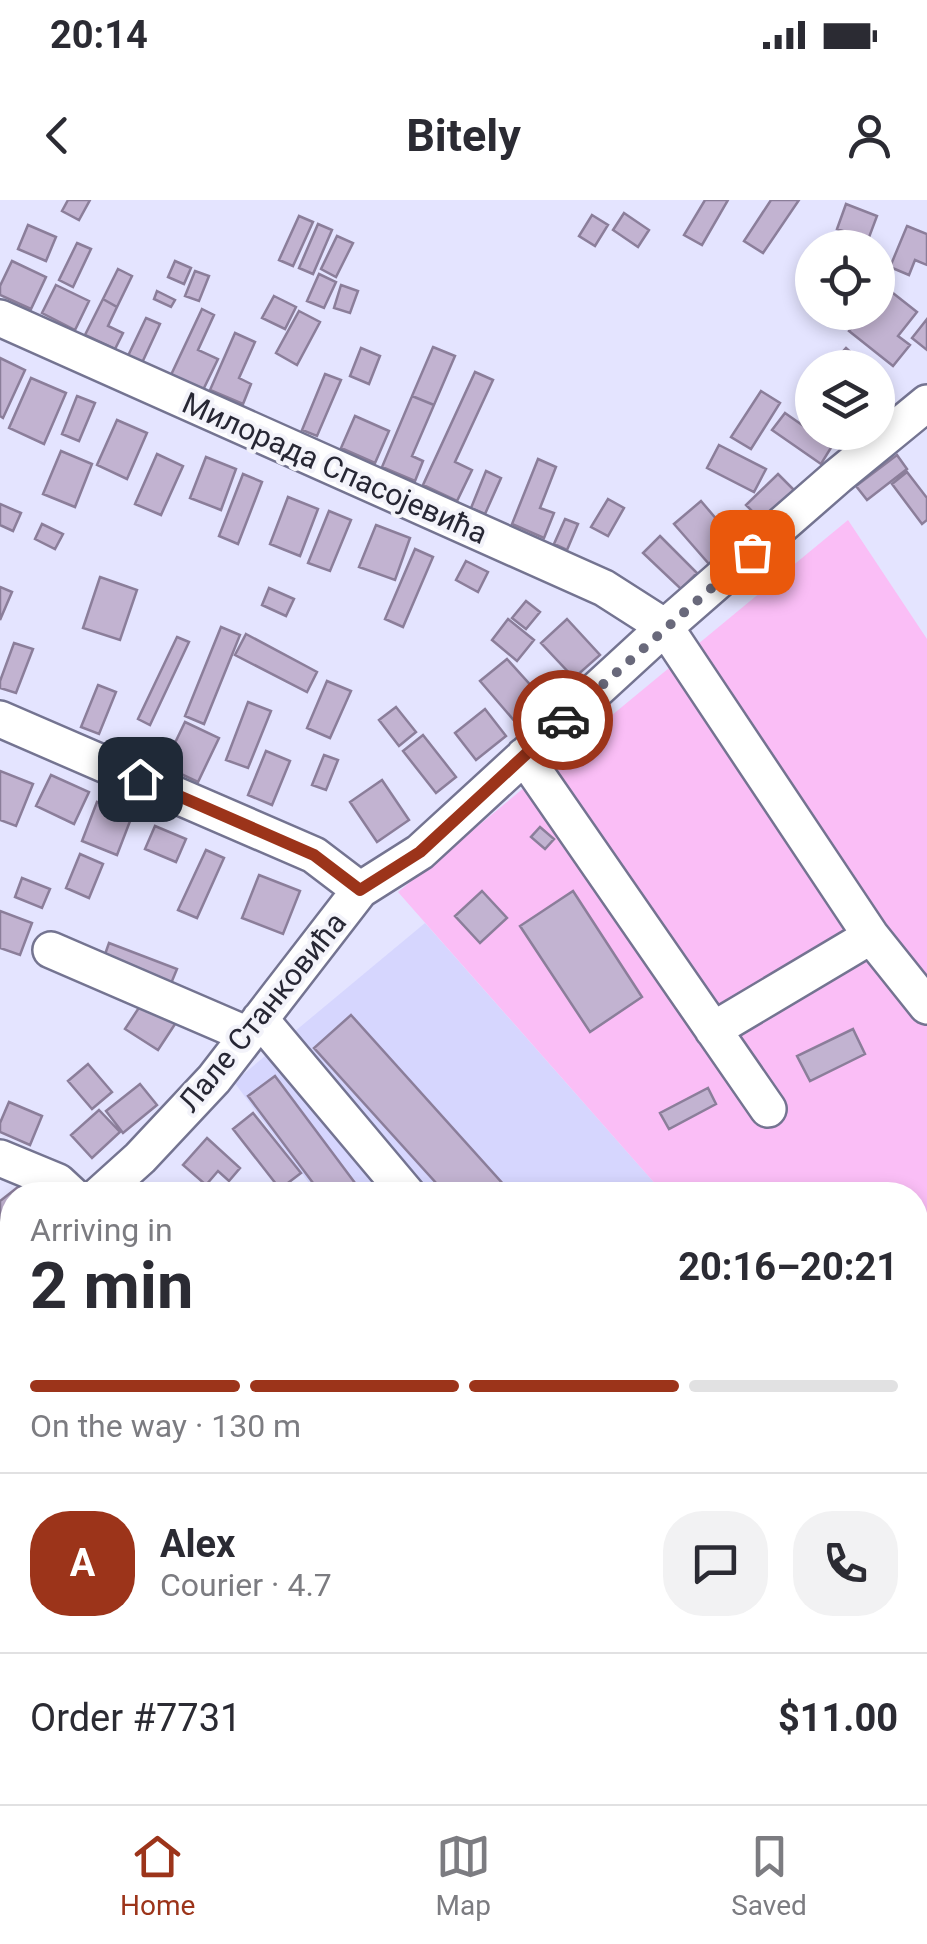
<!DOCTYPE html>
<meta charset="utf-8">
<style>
:root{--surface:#fff;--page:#f2f2f3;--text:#2b2b33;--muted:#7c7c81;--line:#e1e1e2;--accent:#9c341a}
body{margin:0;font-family:Roboto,sans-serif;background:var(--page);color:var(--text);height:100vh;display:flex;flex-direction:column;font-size:38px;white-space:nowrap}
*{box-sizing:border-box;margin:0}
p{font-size:32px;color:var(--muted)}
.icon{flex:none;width:55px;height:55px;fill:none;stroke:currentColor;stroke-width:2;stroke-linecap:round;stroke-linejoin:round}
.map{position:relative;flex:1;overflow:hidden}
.details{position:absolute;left:0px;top:982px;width:928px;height:622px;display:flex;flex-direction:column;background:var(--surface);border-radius:40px 40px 0 0;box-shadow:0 5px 15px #0003}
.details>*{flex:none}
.buttons{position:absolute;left:795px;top:30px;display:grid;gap:20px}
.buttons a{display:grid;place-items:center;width:100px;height:100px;border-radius:50%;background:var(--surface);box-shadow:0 5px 15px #0003;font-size:50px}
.pin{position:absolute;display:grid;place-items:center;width:85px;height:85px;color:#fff;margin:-42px;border-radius:20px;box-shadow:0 5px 15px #0006}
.courier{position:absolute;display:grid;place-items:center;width:100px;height:100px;margin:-50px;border:8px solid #9c341a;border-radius:50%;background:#fff;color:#222;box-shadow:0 2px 12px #0007}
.summary em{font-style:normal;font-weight:700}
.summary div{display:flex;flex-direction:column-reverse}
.summary{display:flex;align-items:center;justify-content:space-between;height:170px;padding:0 30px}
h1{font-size:65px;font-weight:700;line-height:75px}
.bar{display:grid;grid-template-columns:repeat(4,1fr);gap:15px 10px;align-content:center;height:120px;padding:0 30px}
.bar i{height:12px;border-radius:8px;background:var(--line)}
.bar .active{background:var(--accent)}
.bar p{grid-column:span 4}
.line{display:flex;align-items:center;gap:25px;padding:0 30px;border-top:2px solid var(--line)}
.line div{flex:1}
.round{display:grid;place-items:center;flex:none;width:105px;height:105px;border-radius:40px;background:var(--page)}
.status{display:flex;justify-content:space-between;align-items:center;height:70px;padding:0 50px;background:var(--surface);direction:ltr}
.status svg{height:28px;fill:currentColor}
header{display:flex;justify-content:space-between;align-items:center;height:130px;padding:0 30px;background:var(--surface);font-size:45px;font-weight:700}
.dock{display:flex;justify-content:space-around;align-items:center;height:140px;border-top:2px solid var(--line);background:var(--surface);font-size:28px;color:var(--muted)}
.dock a{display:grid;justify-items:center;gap:5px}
.dock .active{color:var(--accent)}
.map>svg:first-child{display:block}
</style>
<div class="status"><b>20:14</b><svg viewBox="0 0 49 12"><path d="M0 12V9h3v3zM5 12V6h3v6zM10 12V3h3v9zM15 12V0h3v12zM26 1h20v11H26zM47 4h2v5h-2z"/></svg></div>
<header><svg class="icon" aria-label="back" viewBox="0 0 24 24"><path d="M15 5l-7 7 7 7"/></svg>Bitely<svg class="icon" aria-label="person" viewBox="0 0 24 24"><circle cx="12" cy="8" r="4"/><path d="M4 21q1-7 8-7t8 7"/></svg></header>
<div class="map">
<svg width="927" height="1604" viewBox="0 0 927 1604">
<rect width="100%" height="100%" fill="#e4e4ff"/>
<path fill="#d6d6fe" d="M425,723L665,995H318L234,882Z"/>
<path fill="#fabef6" d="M848,320L927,439V1278L915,1312V995H665L398,692Z"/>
<path fill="#c2b3d1" stroke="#8b7e9a" stroke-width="2.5" d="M68,0H90L79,20L62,11Z
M705,0H728L702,45L684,35Z
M771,0H799L763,53L744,41Z
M846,4L877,16L868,40L837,29Z
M624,13L649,30L638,47L613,30Z
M592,15L608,25L595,46L579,36Z
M299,16L313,22L293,66L279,60Z
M318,24L332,30L313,74L299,68Z
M28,25L56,37L46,61L18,49Z
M907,26L927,34V65L915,60L909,75L890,67Z
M337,36L353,43L336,77L321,69Z
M77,43L91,49L73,87L59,80Z
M12,61L46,77L31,109L0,95V86Z
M175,61L191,68L184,84L168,77Z
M118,69L132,76L117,107L103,99Z
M195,71L209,76L199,101L185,96Z
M319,74L336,82L324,108L307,101Z
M56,85L89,101L75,130L42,113Z
M341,85L358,91L350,113L334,108Z
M884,86L917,112L898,136L910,145L893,166L849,131L864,112H878V95Z
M157,91L175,100L171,107L154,99Z
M274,96L296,107L285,129L262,118Z
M103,99L117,107L108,126L123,133L115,149L85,135Z
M202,109L214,115L198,150L218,159L203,190L171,175Z
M299,111L320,122L297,165L276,153Z
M146,118L160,124L141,165L127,158Z
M927,119V150L912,138Z
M235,133L255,142L239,178L251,184L243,204L210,190Z
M433,147L455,156L434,205L412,196Z
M361,148L380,156L369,184L350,176Z
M846,148L868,168H828Z
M0,158L25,170L3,218L0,216Z
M475,172L493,180L455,262L472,270L457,301L423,285Z
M325,174L341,180L317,236L302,230Z
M31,178L66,193L44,244L9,228Z
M761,191L780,203L751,249L731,237Z
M77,196L95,203L79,241L62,234Z
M412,196L434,205L412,256L423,261L415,281L382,267Z
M785,213L832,246L821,264L772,230Z
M355,216L389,231L375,263L341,248Z
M117,220L147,233L127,279L97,265Z
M719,245L766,269L754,292L707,268Z
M61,251L92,264L75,307L43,294Z
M157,254L183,266L161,315L135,304Z
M897,255L907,269L867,300L856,286Z
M206,257L236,269L221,310L190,298Z
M538,259L556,267L540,308L554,313L544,338L512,324Z
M486,271L501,278L485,314L471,308Z
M907,272L927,298V320L922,324L892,284Z
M243,274L262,282L238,344L219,336Z
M778,274L796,292L764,323L746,305Z
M288,297L318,309L300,356L270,344Z
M608,299L624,308L608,336L591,327Z
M701,301L735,341L709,364L674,324Z
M0,304L21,313L13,331L0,325Z
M329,311L351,320L330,371L308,363Z
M565,319L578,324L567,350L554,344Z
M42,324L63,334L55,349L35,339Z
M376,325L410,338L395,380L359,367Z
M660,336L697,373L681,389L643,353Z
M415,349L433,357L403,427L385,419Z
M466,361L488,372L478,392L456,380Z
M100,377L137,390L120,440L83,428Z
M0,387L12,392L0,420Z
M269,388L294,399L286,416L262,405Z
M526,401L540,412L526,429L512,418Z
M508,419L534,440L517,461L492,440Z
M567,419L600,455L574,478L541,443Z
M221,427L240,435L204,524L185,516Z
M246,434L317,472L307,492L235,455Z
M177,437L189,442L150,525L138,519Z
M14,443L33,449L16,493L0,488V481Z
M507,459L544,500L517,524L480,481Z
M327,481L351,491L330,538L307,528Z
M98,485L116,492L99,534L81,527Z
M248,502L271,511L248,568L226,560Z
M396,507L416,532L399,546L379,520Z
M485,509L506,536L476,560L455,533Z
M185,522L219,538L198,582L164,566Z
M423,535L456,577L436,593L403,551Z
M266,551L290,561L272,605L248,595Z
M324,555L338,560L326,590L312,585Z
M0,571L33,584L16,626L0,620Z
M51,575L89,592L74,624L36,606Z
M382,580L409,620L377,642L350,602Z
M97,602L132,616L117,655L82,641Z
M155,626L186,639L176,662L145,649Z
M540,627L554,639L545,649L531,637Z
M206,650L224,658L197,718L178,710Z
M80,654L103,664L89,698L66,688Z
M259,675L300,691L283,734L242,718Z
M22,678L50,689L42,708L15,697Z
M482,691L507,718L480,743L455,716Z
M573,691L642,797L590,832L520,726Z
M0,711L32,723L20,755L0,748Z
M109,743L177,769L170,786L103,760Z
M146,797L179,818L158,850L125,829Z
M351,815L513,995H447L314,848Z
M853,829L865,854L810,881L797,856Z
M88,864L112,892L92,909L68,881Z
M275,876L364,995H322L248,896Z
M140,884L157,905L123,933L106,911Z
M708,888L716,904L669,929L660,913Z
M9,902L42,916L30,945L0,932V923Z
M99,910L120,932L92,958L71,935Z
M253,913L301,973L280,989L233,929Z
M207,938L240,968L229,981L218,971L206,985L183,965Z
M23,983L32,995H12V1024L0,1034V1001Z
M12,1122V1155L9,1159L0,1149V1134Z
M0,1161L12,1172V1198L0,1187Z
M0,1289L12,1300L1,1314L0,1313Z
M100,1592H150V1596L103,1604Z
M181,1592H371L181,1598Z
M735,1592H777L778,1604H736Z
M802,1592H832L833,1604H803Z
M859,1592L896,1595L895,1604H858Z
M721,1594L722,1604H678L677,1599Z"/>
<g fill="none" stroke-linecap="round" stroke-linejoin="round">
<defs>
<path id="minor" d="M0,118L604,388L665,427L871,736L927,806
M0,519L314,655L360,690
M524,556L768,909
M51,750L248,835
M260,819L408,995
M713,830L871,736
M0,958L58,982L72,995
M99,995L140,958L214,879L360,690L420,652L665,427L838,276L927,203
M0,1079L12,1069"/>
</defs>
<use href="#minor" stroke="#747491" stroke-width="40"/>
<use href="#minor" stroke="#fff" stroke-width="35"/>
</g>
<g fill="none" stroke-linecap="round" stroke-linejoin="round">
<path stroke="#69697b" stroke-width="10" stroke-dasharray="0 18" d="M563,520L752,352"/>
<path stroke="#9c341a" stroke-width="12" d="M140,579L314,655L360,690L420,652L563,520"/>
</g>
<g text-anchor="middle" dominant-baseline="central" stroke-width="8" stroke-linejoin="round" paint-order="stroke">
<g font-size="30" fill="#272734" stroke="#f3f3fa">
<text transform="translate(335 268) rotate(24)">Милорада Спасојевића</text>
<text transform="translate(262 812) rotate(-51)">Лале Станковића</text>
</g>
</g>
</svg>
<div class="buttons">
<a><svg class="icon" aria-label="locate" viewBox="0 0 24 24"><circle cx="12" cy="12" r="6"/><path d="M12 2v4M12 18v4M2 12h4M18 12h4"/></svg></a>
<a><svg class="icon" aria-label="layers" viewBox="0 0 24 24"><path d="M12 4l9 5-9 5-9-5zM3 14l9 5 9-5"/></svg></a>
</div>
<div class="pin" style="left:752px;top:352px;background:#ea580c"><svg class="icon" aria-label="bag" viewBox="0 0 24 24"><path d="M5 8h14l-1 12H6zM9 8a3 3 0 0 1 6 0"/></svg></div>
<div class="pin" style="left:140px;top:579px;background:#1f2937"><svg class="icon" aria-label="home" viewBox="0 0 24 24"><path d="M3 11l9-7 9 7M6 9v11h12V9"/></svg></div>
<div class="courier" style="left:563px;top:520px"><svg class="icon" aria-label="car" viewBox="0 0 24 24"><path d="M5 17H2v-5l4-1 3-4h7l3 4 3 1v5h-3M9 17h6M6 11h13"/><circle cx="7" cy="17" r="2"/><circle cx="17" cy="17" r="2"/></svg></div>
<section class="details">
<div class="summary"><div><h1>2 min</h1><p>Arriving in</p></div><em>20:16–20:21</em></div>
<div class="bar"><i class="active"></i><i class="active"></i><i class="active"></i><i></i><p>On the way · 130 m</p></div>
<div class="line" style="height:180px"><b class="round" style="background:var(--accent);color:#fff">A</b><div><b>Alex</b><p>Courier · 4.7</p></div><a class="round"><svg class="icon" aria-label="chat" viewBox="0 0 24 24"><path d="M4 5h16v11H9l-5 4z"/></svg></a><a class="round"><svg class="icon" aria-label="phone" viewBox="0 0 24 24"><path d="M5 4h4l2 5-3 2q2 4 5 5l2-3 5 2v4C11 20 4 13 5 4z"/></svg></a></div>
<div class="line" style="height:130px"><div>Order #7731</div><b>$11.00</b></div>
</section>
</div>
<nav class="dock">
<a class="active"><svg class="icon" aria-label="home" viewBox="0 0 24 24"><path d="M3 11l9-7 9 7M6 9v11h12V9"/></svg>Home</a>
<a><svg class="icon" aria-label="map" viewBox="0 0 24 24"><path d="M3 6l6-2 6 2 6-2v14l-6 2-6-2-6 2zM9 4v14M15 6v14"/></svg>Map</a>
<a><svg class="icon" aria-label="saved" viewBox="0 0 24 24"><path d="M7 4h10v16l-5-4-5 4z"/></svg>Saved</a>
</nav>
